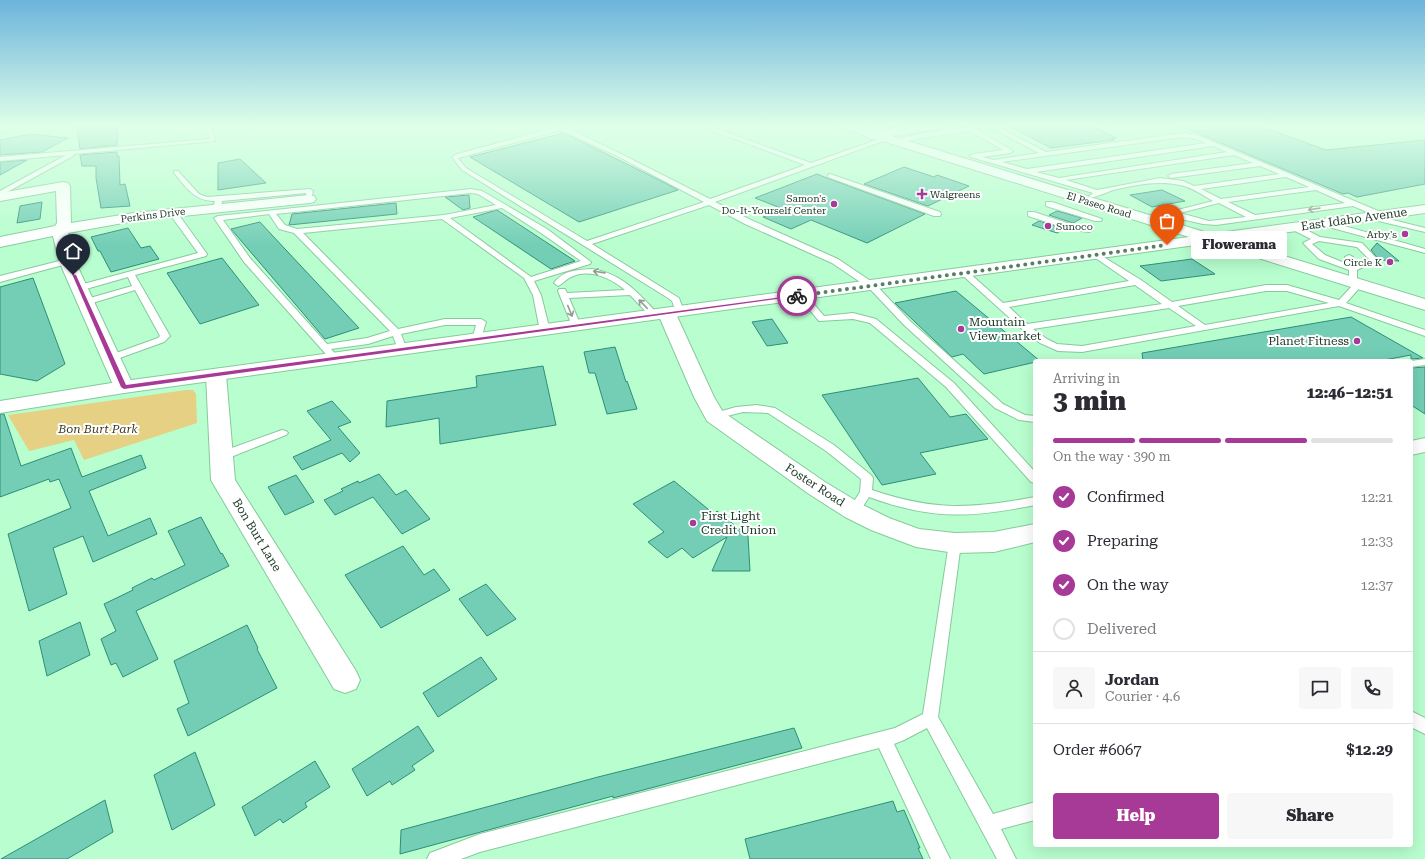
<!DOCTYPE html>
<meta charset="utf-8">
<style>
:root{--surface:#fff;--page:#f7f7f7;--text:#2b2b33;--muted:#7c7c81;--line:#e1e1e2;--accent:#a73997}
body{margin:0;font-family:"Roboto Serif",serif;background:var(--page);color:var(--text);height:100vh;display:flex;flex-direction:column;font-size:15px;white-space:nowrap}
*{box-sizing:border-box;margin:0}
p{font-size:13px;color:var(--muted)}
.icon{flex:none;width:22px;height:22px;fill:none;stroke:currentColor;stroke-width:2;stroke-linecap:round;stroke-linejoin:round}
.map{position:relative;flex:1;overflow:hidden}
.sheet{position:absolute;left:1033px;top:359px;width:380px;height:488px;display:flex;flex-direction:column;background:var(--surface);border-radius:4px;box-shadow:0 4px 16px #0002}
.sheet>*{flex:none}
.pin{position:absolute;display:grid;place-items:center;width:34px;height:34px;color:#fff;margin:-41px -17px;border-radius:50% 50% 50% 0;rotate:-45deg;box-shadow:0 0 4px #0007}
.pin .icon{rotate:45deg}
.courier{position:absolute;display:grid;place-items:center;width:40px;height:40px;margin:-20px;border:3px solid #a73997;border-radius:50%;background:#fff;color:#222;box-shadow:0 1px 5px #0007}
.bubble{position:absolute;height:28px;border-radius:4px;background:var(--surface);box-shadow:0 4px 16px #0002;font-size:13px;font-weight:800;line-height:28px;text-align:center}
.summary em{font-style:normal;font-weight:800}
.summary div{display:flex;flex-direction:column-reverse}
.summary{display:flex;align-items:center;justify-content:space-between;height:68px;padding:0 20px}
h1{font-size:26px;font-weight:800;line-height:30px}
.bar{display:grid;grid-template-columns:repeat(4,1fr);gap:6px 4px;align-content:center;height:48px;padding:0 20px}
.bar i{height:5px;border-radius:3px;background:var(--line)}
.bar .current{background:var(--accent)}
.bar p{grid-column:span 4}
.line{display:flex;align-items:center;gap:10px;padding:0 20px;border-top:1px solid var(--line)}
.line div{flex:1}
.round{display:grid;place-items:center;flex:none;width:42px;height:42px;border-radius:4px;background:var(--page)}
ol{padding:0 20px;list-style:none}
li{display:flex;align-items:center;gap:12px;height:44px}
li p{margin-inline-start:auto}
li .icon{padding:4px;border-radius:50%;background:var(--accent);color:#fff;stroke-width:4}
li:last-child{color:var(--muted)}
li i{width:22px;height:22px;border:2px solid var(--line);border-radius:50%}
.cta{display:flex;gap:8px;margin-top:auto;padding:8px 20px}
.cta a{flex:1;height:46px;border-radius:4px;background:var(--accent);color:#fff;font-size:16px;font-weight:800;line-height:46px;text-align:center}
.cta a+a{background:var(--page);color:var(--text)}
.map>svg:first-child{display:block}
</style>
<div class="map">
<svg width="1425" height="859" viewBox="0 0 1425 859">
<rect width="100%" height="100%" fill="#b8fece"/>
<path fill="#e5d084" d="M186,390H193L196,394L197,423L84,460L74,440L29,451L8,415Z"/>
<path fill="#73ceb5" stroke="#2e8e78" d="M92,125H118L117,145L80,149L77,127Z
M1007,125H1090L1117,138L1111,139L1114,140L1051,148Z
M1178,125H1245L1252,128L1263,127L1326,150L1425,140V184L1357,197L1348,193L1343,194Z
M564,133L661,181L678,190L579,222L470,157Z
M31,134L68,138L42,152L0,155V140Z
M117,152V156H119L120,185L125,184L130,206L101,208L96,178V166H82L80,155Z
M240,159L266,183L218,190V163Z
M27,160L0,175V162Z
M904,167L934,177L937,175L969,186L928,206L864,184Z
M817,174L827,178L925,214L867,243L811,220L791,229L763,217L783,209L755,198Z
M1162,190L1185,201L1152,207L1130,195Z
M469,195L470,208L463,210L445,197Z
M42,202L40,219L17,223L20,206Z
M396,203L397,214L289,225L292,214Z
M497,210L575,261L551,269L473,217Z
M1057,211L1082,218L1073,223L1049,215Z
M1039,221L1064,229L1057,233L1032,225Z
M260,222L271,234L359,328L325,339L231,229Z
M128,228L141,248L150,246L159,259L111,272L100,251H98L91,237Z
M1377,243L1399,261L1379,260L1371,250Z
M222,258L259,305L200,324L167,273Z
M1192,259L1215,274L1161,281L1140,266Z
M33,278L65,364L37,381L0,374V287Z
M956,291L1040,361L984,374L963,354L952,357L895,303Z
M1351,317L1423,358L1411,359V355L1379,361H1143L1142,353Z
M772,319L788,343L767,346L752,322Z
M615,347L626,382L627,381L637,409L607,414L595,373H589L584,352Z
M543,366L556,425L440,444L439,418L386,427L387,401L477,387L476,376Z
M1425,367V414L1411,405V368Z
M918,378L950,417L966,414L988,439L920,453L936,474L882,485L822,395Z
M332,401L351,422L338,427L360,453L350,462L342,453L302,470L293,457L331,440L307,411Z
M0,414H4L21,466L71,448L82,477L141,455L146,468L89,491L108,536L150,518L157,534L93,562L83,536L53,548L67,594L29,611L8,534L71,508L59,479L50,482L49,479L0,497Z
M379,474L396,495L406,490L430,519L402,534L373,497L335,515L324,500L343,491L341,489L358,481L359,483Z
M296,475L314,502L285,515L268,487Z
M674,481L714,514L717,511L748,536L750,571H712L727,537L693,558L682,548L667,558L648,542L664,532L633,504Z
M201,517L221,554L222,553L229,566L136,611L158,659L123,677L116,663L111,665L101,639L116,631L104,604L133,590L132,588L152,578L154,580L185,565L168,531Z
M403,546L424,575L434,569L450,590L381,628L345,575Z
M486,584L516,619L487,636L459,599Z
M80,622L90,655L47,676L39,641Z
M247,625L258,648L257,649L277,688L188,736L177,709L189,703L174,661Z
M481,657L497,679L438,717L423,693Z
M418,726L434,751L412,766L415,770L392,785L390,781L367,796L352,769Z
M794,728L802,748L613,798V796L400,854L401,830L598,777Z
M195,752L215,805L172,830L154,775Z
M315,761L330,787L305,803L307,807L283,823L280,819L255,836L242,807Z
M105,800L113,832L67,859H1Z
M893,801L897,812L904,810L920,848H918L923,859H750L745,839Z"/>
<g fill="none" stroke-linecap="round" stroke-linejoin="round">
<defs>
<path id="lane" d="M205,125H211L215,141L74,154L73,156L0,196V191L66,155L0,161V157L210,139Z
M564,125H572L571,127L567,128L621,154L710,199L805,165L708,129V127H712L811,163L882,138H886V140L715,202L751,220L838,259L875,284L910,321L1003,404L1025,415L1035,416V422L1019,420L995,408L904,325L869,288L832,263L745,224L709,205L592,244L679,298L684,312L680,315L677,314L672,301L668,298L462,170L452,157L457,154ZM561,130L617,156L704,202L587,241L466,168L458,158Z
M885,125H900L897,127Z
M983,125H1001L998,127L1046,152L1183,133L1197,135L1383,213L1384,215L1381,217L1425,228V232L1370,219V215H1374L1353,206L1216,225L1203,224L1172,217H1166L1152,224L1148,222L1149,220L1162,214L1213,201C1203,195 1191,187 1180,185C1158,180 1135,185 1113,190C1107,192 1095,198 1091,197L1089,196L1093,193L971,157L970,156L973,154L1003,150L970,131L916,139L896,144L893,142C906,133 966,128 983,125ZM992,128L1039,153L994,160L982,157L1010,153L1013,151L977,130ZM1183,137L1196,139L1206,143L1027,169L1002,162ZM1213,146L1227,152L1059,178L1036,172ZM1234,155L1253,163L1171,174L1168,176L1171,178L1260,166L1279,174L1194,186L1183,181L1160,178L1097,190L1066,180ZM1286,177L1309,187L1221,199L1201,189ZM1316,190L1345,203L1255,215L1228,202ZM1219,203L1246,217L1209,221L1180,213Z
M1103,125H1109V126L1106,128Z
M174,171H178L199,194L207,197L310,189L313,191L311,200H307L306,193L222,201L221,208L217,210L213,208L215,201C194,201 187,188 174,173Z
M830,174L940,212L941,214L940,216H934L828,177V175Z
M471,189L482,191L547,229L591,262L590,264L534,281L541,295L550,331L548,333H542L540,331L533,295L524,278L442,219L303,233L398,329L445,319H481L486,322L480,342H474L472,340L476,325H445L401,334L407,350L405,352H399L393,336L368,344L331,349L340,359L335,362L332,361L244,262L214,218L218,216ZM471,193L478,194L496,205L444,215L297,229L285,225L276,214ZM502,208L541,233L581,261L531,277L450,218ZM269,214L279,229L294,233L390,331L367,338L327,344L250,258L223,220Z
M1046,202H1052L1102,219L1101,221H1095L1046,206Z
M170,211H176L207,254L206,256L135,275L170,336L164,342L114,360H108L106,358L108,356L158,338L160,336L135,290L86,305L82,302L83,300L132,286L128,277L79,291L75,288L76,286L198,253L169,213Z
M1028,212H1034L1076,226L1092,228L1093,230L1089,232L1072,230L1028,216Z
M1321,221H1327L1425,249V253L1321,225Z
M1291,225H1297L1320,237L1362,243L1378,260L1357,270V283L1362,285L1346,303L1425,330V336L1339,306L1082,352L1058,351L1040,343L1022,329L960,273L961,271H967L1003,303L1129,281L1094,257V253H1097L1141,280L1172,302L1266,285H1287L1339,300L1353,285L1349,283V270L1319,259L1303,243L1311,239L1291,229ZM1319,241L1357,247L1369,259L1356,265L1353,257L1349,255L1345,257L1347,264L1325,255L1312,244ZM1135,285L1162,304L1027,324L1009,307ZM1266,291H1287L1329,303L1205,325L1178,306ZM1169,308L1196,326L1082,346L1057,344L1047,339L1033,329Z
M67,259L71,261L70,263L0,282V276Z
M592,269C623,274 637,292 658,314L660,316L658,318H652L630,295L569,298L581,326L579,328H573L558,291L559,289H565L567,293L625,290C611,278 589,268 571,277C566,279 563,284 558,286L554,283C563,270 577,270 592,269Z
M802,293L805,294L824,316L853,313L876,319L954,383L1035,472V483L1031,482L946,387L870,323L853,319L819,321L798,296Z
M1425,359V365L1411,367V361Z
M757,405L775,408L834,445L871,475L873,478L872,490C934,511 971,509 1035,497V505C970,518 932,520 869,497L858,514L854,515L850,514L848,511L860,492L861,479L826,451L768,413L743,412L715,419L710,416L711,414L736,407Z
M282,430L286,431L288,433L286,435L226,459H218L216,456L218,453Z
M955,538L960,540L961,543L938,717L993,814L1035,802V820L1001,829L1016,859H997L927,728L904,740L894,744L950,859H931L879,748L480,852L461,859H427L430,853L480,834L895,728L923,714L949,543L950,540Z
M1411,711L1425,718V734L1411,727Z"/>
<path id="street" d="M916,125H950L944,128L872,139L868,138L866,135L868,132L872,131Z
M63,182L68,183L70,186L71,223L134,213L309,195L314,196L316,199L314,202L309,203L134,221L68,233L75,261L134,387L131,391L124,393L117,391L114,387L59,261L53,236L0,247V237L55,226L57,223L56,191L0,201V193Z
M667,309L673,310L676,314L714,397L723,412L825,482L863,505L889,518L919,529L955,533L994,532L1035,524V542L994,552L955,553L916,547L871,530L845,517L809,494L707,421L694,397L658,314L661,310Z
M216,369L223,371L226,375L235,480L356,671L360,680L356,689L345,693L334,689L211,480L206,375L209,371Z
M1425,438V452L1411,455V441Z"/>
<path id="secondary" d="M0,125H18L16,127L0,132Z
M836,125H856L1211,234L1425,205V213L1232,240L1425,299V310L1210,243L124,393L0,413V401L124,381L1189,237L838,127Z"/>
</defs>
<use href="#lane" stroke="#86ca9c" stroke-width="2"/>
<use href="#street" stroke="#86ca9c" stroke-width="2"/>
<use href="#secondary" stroke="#86ca9c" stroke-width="2"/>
<use href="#lane" fill="#fff" fill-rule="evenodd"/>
<use href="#street" fill="#fff" fill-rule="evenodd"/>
<use href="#secondary" fill="#fff" fill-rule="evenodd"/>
</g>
<defs><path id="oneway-shaft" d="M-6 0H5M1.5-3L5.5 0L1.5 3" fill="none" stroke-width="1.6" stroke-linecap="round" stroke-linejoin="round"/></defs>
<g stroke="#909e94">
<use href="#oneway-shaft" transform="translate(1314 209) rotate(172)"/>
<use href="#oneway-shaft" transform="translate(599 272) rotate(-172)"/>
<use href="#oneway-shaft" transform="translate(643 304) rotate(-134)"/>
<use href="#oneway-shaft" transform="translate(570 311) rotate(68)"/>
</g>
<linearGradient id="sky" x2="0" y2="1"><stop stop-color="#6cb4dc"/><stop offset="0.51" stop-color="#dfffe9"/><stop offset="1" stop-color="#dfffe9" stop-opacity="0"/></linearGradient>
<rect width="1425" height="246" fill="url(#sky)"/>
<path fill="#a73997" d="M72,274L76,275L126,385L797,295L799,296L124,389L121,387Z"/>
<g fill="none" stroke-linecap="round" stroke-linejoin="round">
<path stroke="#558063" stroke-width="4" stroke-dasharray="0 7.2" d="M797,296L1167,245"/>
</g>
<g fill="#a73997" stroke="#fff" stroke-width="1.5">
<path d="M920 188h4v4h4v4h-4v4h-4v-4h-4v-4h4z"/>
<circle cx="834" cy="204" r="4"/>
<circle cx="1048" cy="226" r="4"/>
<circle cx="1405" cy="234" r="4"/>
<circle cx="1390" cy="262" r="4"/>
<circle cx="961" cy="329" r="4"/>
<circle cx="1357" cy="341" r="4"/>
<circle cx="693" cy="523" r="4"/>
</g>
<g text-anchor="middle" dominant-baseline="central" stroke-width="4" stroke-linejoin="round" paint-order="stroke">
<g font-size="10" fill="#203c29" stroke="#fff" text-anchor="end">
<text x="930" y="194" text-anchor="start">Walgreens</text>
<text x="826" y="198">Samon's<tspan x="826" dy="12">Do-It-Yourself Center</tspan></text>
<text x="1056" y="226" text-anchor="start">Sunoco</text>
<text x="1397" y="234">Arby's</text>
<text x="1382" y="262">Circle K</text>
</g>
<g font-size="10" fill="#203c29" stroke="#fff">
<text transform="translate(1099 205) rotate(17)">El Paseo Road</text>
<text transform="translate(153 215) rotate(-7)">Perkins Drive</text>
</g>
<g font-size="12" fill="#203c29" stroke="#fff">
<text transform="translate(1354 219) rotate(-8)">East Idaho Avenue</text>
<text transform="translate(815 485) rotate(33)">Foster Road</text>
<text transform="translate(257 535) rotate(59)">Bon Burt Lane</text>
</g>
<g font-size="12" fill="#203c29" stroke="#fff" text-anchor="start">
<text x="969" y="322">Mountain<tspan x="969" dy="14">View market</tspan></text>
<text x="1349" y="341" text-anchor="end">Planet Fitness</text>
<text x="701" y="516">First Light<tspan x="701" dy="14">Credit Union</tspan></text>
</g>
<g font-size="12" font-style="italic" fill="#433c25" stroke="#fff">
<text x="98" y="429">Bon Burt Park</text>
</g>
</g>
</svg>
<div class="pin" style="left:1167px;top:245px;background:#ea580c"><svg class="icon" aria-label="bag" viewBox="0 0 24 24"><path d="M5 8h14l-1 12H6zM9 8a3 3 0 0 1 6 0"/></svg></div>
<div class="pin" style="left:73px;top:275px;background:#1f2937"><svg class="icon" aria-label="home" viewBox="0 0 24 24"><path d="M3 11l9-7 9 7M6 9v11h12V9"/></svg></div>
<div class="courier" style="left:797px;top:296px"><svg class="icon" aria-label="bike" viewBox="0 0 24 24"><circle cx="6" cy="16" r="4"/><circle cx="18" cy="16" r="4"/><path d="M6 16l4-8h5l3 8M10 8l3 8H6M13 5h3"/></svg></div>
<div class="bubble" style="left:1191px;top:231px;width:96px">Flowerama</div>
<section class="sheet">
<div class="summary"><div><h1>3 min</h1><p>Arriving in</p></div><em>12:46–12:51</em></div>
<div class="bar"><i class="current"></i><i class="current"></i><i class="current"></i><i></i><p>On the way · 390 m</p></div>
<ol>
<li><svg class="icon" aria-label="check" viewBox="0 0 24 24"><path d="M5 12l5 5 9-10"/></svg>Confirmed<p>12:21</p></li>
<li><svg class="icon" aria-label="check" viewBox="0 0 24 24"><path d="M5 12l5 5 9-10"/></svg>Preparing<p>12:33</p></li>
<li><svg class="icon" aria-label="check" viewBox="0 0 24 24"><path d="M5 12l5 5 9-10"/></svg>On the way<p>12:37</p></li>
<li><i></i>Delivered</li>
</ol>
<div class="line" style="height:72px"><a class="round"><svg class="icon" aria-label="person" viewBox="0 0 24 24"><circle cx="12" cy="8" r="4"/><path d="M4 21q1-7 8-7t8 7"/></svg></a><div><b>Jordan</b><p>Courier · 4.6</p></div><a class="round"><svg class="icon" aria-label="chat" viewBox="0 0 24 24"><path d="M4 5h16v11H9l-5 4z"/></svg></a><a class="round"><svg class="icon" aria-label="phone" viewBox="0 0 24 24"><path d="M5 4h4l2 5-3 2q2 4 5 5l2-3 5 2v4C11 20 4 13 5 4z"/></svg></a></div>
<div class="line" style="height:52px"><div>Order #6067</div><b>$12.29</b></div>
<div class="cta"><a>Help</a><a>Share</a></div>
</section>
</div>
